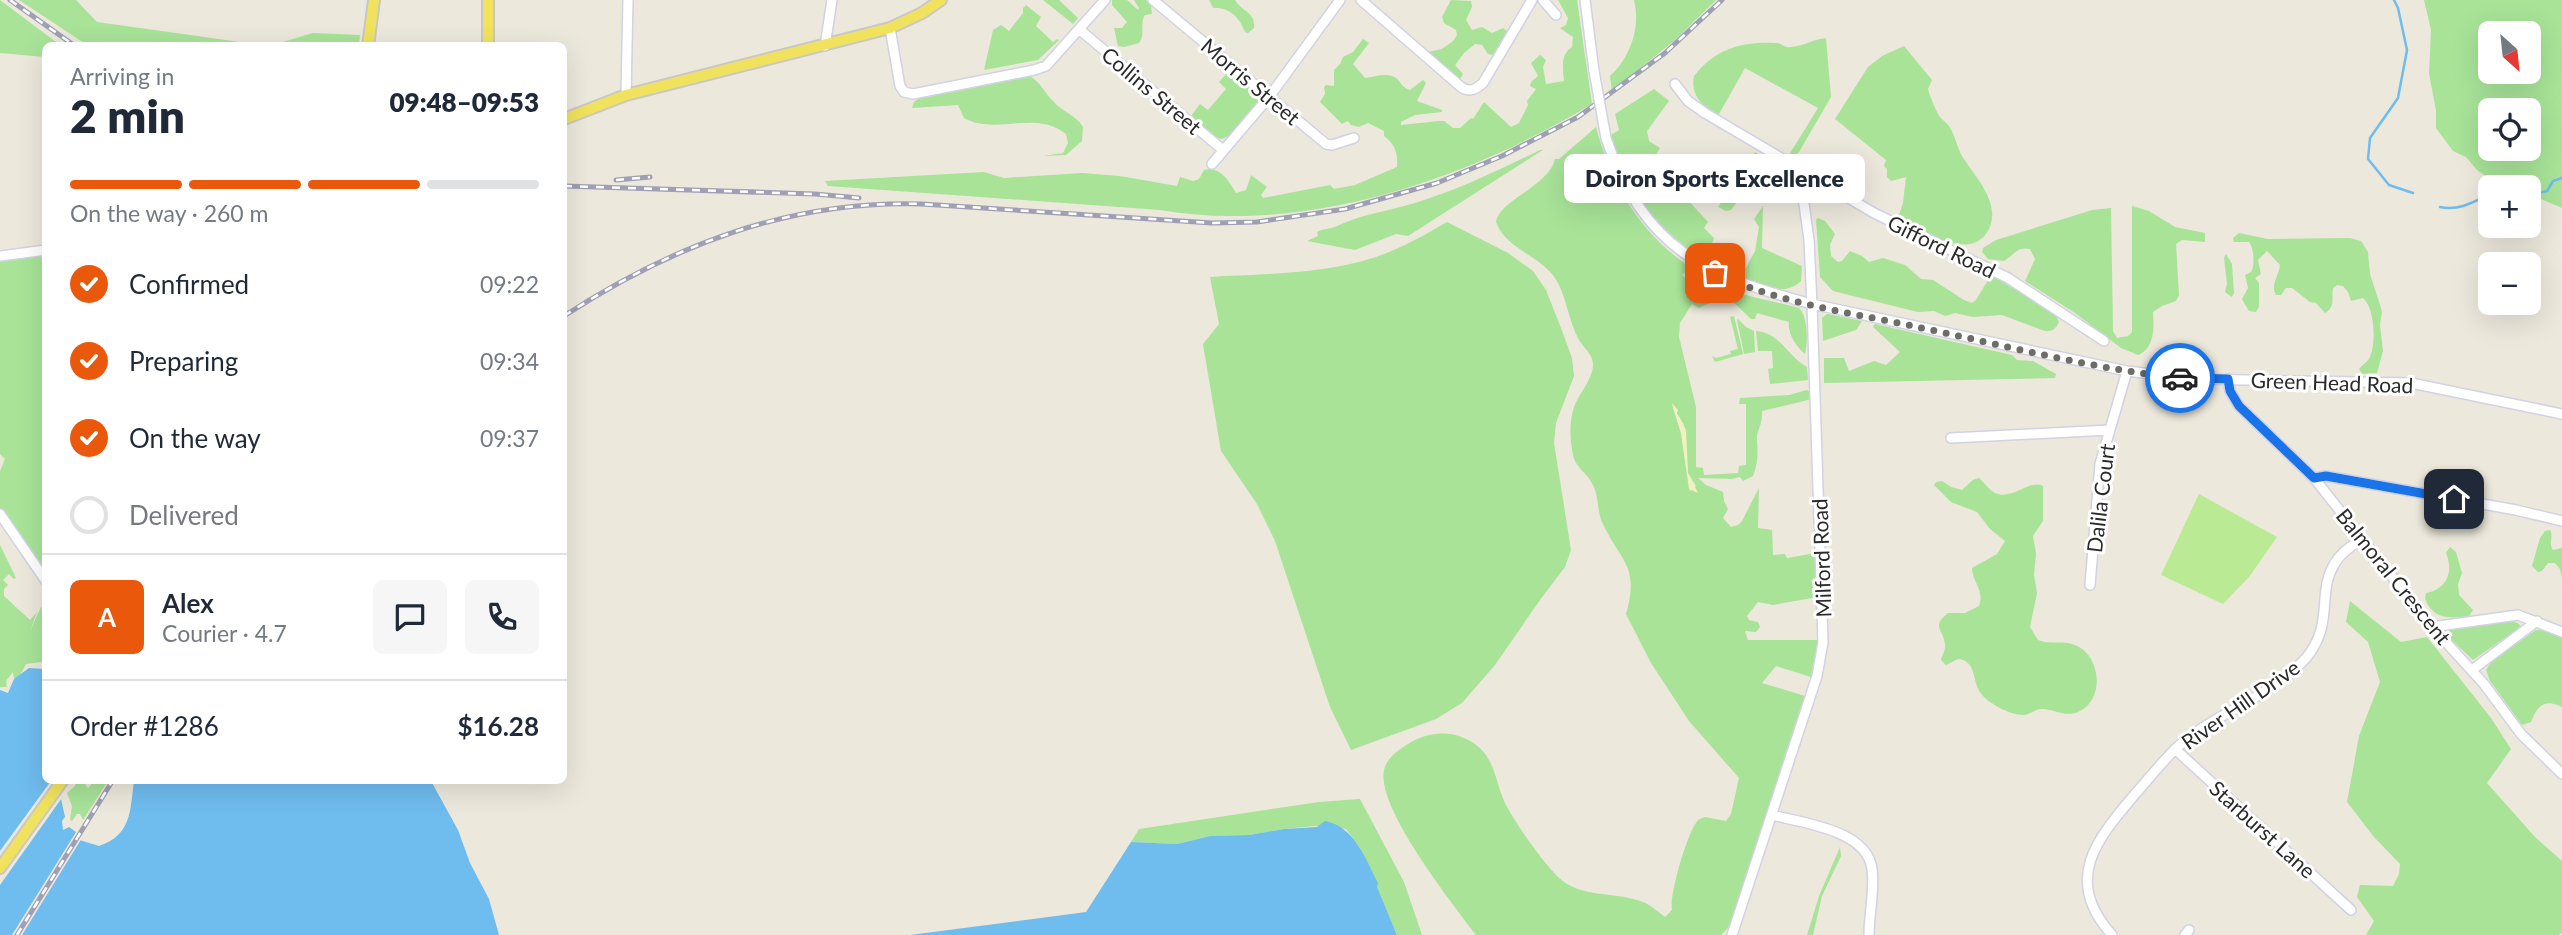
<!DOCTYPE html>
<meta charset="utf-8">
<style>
:root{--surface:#fff;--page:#f6f6f7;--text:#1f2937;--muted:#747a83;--line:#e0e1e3;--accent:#ea580c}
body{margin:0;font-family:Lato,sans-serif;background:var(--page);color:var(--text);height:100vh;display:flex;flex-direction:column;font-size:26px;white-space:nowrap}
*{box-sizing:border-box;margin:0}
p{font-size:23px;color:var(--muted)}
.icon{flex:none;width:38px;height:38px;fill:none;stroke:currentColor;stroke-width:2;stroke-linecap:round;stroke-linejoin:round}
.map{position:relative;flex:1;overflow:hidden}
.side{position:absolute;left:42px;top:42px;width:525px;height:742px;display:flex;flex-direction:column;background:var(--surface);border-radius:10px;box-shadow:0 7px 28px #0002}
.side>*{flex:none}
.needle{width:46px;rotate:153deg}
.controls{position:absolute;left:2478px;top:21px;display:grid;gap:14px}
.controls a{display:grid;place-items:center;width:63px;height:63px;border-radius:10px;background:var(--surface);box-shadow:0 7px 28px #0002;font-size:35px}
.pin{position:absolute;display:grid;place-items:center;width:60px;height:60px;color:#fff;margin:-30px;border-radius:14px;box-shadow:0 4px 10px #0006}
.courier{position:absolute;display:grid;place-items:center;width:70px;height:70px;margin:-35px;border:5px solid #1a73e8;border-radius:50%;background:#fff;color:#222;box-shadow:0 2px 9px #0007}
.bubble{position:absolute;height:49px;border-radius:10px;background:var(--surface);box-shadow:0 7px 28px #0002;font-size:23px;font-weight:800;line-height:49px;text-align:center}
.summary em{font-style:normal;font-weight:800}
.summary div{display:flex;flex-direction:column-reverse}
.summary{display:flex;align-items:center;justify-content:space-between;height:119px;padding:0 28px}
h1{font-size:46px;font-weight:800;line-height:52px}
.bar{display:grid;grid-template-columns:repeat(4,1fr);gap:10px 7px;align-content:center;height:84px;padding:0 28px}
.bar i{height:9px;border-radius:5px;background:var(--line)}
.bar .on{background:var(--accent)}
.bar p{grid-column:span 4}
.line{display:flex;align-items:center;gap:18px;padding:0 28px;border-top:2px solid var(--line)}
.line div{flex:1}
.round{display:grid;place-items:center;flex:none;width:74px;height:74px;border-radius:10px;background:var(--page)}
ol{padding:0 28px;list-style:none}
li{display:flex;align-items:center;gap:21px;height:77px}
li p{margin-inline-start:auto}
li .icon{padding:7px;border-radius:50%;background:var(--accent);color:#fff;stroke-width:4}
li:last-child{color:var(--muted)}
li i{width:38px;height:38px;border:4px solid var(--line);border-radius:50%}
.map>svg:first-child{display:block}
</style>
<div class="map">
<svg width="2562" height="935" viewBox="0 0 2562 935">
<rect width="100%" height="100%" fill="#ece8dc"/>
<path fill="#a8e398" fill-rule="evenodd" d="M0,0L60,45L46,46L45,57L0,53Z
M19,0H76L97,22L261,45H87Z
M1043,0H1059L1078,18L1073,24Z
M1112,0H1127L1138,10L1139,8L1134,0H1146L1151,6L1152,14L1145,15C1139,23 1146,35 1139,43L1124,47L1118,46L1114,28H1122L1127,22L1112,5Z
M1209,0H1235C1242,12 1256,12 1254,28L1248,33L1245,32C1239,17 1230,7 1213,8Z
M1451,0L1471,1L1472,7L1466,20L1472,30L1482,27L1492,33L1503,28L1507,31L1493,55L1488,54L1482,45L1475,44L1464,53L1455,65L1463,74L1460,79L1428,52L1442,49L1453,41L1457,35L1456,30L1444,23L1442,17Z
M1558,0H1577L1592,104C1468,179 1305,235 1160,210L828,186L825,181L984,172L1004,178L1082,173L1120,176L1177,186L1180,177L1193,181L1199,179L1204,170C1220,166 1229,181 1236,193L1246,190L1251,175L1267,187L1261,195L1263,198L1330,185L1334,189L1355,185L1397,167C1398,153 1395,144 1384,136V131L1368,123L1359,127L1351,125L1348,121L1342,124L1320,102L1325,94L1324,87L1326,85L1334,86V70L1340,64L1343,57L1353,52L1363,39L1369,43L1353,64L1365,78C1375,77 1387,72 1396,78C1402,83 1401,87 1410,90L1423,80L1426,83L1417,101L1442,110V112L1415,115L1401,122V125L1439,121H1444L1453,128H1460L1471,118L1473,119L1484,102L1511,127L1519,123L1528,105L1527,101L1536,89L1530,86L1531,82L1538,76L1531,63L1540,55L1546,60L1543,67L1546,84L1564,81C1563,69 1560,55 1572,47L1573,37L1560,28L1566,25L1568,18Z
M1634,0H1716L1675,40L1612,91L1610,76C1630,58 1641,27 1634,0Z
M2424,0H2562V208L2541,199L2529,196V187H2506L2488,177L2478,171L2466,157L2453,151L2436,128V110L2429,74L2431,30ZM2529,33V72H2490V33ZM2529,110V149H2490V110Z
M1026,5L1041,17L1036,26L1053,42L1057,39L1059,40L1038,60L984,70L993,30L1001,25L1009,31L1023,13V8Z
M313,33L360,35L359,45H273Z
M1826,38L1831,97L1799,152L1794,156L1789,155L1818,108L1745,68L1718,116C1703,106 1690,96 1694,76C1715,49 1742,41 1776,43C1782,43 1784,48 1791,47C1805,46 1813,39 1826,38Z
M1904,46L1932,80L1928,89C1930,97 1935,108 1938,114C1941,119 1946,122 1949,126C1955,135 1957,147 1962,156C1976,178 2005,207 1986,234C1965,261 1921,229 1898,218L1903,203L1906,177L1891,181L1887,177V169L1884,166L1886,160L1835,119L1868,67L1882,56Z
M1229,71L1261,98L1230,136L1221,139L1216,137L1191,116L1200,104L1208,110L1226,89L1219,82Z
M1030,76C1041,83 1044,92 1053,101C1062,112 1075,114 1083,127L1082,141L1066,155L1043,156L1063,153L1068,143L1066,134C1035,109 997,136 964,118L958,105L912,108L914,102L919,98Z
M1654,89L1669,101L1647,131L1649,141L1660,148L1648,167L1673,184L1708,222L1704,228L1714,238L1710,248L1727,259L1719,269C1663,236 1631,199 1611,135L1619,130L1615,114Z
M1596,127C1618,209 1665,266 1746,295C1763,300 1781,303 1799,308C1808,316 1808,343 1805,354C1796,346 1787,333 1789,322L1757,313L1755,319H1751L1730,299H1718L1699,308L1692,304L1680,323L1679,337L1696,407V467L1703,468L1704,475L1738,473L1739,466L1746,465V404H1739L1740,398L1789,395L1807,390L1811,393L1812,399L1762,411C1763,425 1756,431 1757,440C1758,453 1758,464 1753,476L1743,481L1740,477L1732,479L1698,478L1706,485L1723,492L1724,501L1728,509L1723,518L1731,527L1738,525L1742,521L1759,488L1758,528L1772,530L1773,555L1785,554L1787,558L1816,553L1818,597L1773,605L1758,602L1747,616L1749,620L1758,622L1760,627L1756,632L1745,631L1748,640H1818L1811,677L1776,666L1762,683L1805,696L1729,927L1721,935H1476C1453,904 1376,808 1384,770C1387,758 1398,750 1408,744C1425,733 1446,730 1464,738C1496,752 1493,777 1505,803C1515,823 1542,861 1558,877C1581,899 1615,891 1643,902C1651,905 1658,912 1665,917L1672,910C1669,895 1687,835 1696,823C1699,818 1700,819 1705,817L1726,821L1731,814L1739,778L1689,721L1651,663L1626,614C1640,565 1621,563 1602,522C1597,510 1599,497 1593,485C1588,474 1575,467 1573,455C1570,440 1569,422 1574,407C1579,393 1594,378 1593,363C1592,354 1584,348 1579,340C1570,324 1567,302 1559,285C1546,256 1506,251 1496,222C1499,200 1549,186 1555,159H1559ZM1686,272H1695L1724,289L1717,294L1716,297L1698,292L1705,282L1696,277L1685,278L1682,275ZM1672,405L1684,425L1688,473L1696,486L1690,491L1681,433Z
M1540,150H1543L1408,236L1396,234L1355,250L1307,241L1318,236L1317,232C1324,228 1331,229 1337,226C1362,214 1389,211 1415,203C1458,190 1499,170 1540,150Z
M1755,152L1765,158L1751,183L1731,210L1726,211L1718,207Z
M1775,164L1788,174L1796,195L1775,199L1773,184L1779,176L1775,173Z
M1763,206L1762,248L1802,266L1801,281C1782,300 1752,282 1731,274L1738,266L1746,268L1755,251L1759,227L1754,219Z
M2132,206L2149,211L2175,227L2205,233V242L2182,240L2176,244L2179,295L2176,301L2162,306L2153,312C2154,328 2155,348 2138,355L2121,348L2075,313L2025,281L2035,259L2030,249C2017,246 2014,255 2004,261L1988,259L1982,252L1983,248L1996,240L2092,210L2111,208L2113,331L2117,338L2128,336L2132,332Z
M1818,218L1825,221L1835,234L1830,245L1831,256L1838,262L1842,261L1850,251L1862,256L1869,262L1883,258L1905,265L1921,279L1933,280L1964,300L1972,303L1976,300L1991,275L2055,313L2059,322C2056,328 2053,332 2045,331L2002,315L1973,317L1955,313L1945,316L1934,311L1918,312L1833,291L1820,277L1816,220Z
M1447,222L1508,253L1533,271L1546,290L1561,328L1572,358L1574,376L1556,423L1554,443L1571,550L1565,567L1540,600L1495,665L1462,703L1436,719L1351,750L1330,707L1275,541L1257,504L1221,451L1203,344L1219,324L1210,277C1263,274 1322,274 1373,258C1400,249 1423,236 1447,222Z
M2239,233L2268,239L2350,238L2361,241L2368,252L2370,274L2382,311L2380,325L2383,351L2377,373L2362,374L2359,369C2363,364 2368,362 2370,357C2376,343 2375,308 2363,298L2351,301L2348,292L2343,286L2337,285L2333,288C2331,298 2336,307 2325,313L2316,303L2310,302L2292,288H2286L2281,295H2276C2270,285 2279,276 2280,265L2267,251L2258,260L2261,274L2255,278L2259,283V307L2256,312L2249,311L2242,299L2248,288L2245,275L2251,272C2255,266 2254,248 2249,242H2234L2233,238Z
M45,250V581L0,514V471L5,459L0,454V256Z
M2226,254L2232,264L2234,293L2232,297L2225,292L2227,284L2224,258Z
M1827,314H1828L1862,321L1856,330L1823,341L1822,318Z
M1734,316L1743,354L1715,362L1712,356L1716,358L1731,354L1730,351L1738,349L1730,317Z
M1738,319L1746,327L1754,331L1755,352L1744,354L1737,320Z
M1875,324L2012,355L2017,360L2033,361L2056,374L2055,378L1824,383V358H1844L1849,371L1874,361L1886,365L1900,352L1873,327Z
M1756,331C1781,333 1787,356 1807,367L1808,380L1770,384L1768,369L1773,368L1772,351H1758Z
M1979,478C1985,483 1988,489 1995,493C2013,501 2028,479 2043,486V521L2033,536L2036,554L2034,575L2037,593L2030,627L2038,640C2050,645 2063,640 2075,645C2101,655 2105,699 2080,711C2068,718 2056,710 2043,709C2036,708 2030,715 2023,715C2010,715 1987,703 1980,692C1972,681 1977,661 1958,659L1946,665L1941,660C1942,655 1946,650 1945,644C1943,628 1931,627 1948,613H1965L1979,606C1985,590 1972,582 1972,568L1997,554L2005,541L1990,529L1977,512L1951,502L1934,485L1936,482L1942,481L1951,487L1962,490L1973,480Z
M2550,530C2554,536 2548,543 2553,550L2562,548V579L2560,569L2555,563H2548L2542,571L2538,572L2532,566L2540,538L2545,531Z
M0,545L16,578L14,579L9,574L3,580L8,585L4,589V596L30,620L37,612L30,631L41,607L46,610L45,664L41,662L26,664L19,677L14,679L13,672L6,681L7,687H0Z
M2450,547L2456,552L2462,573L2458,584L2459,595L2473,610L2469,616C2449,619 2432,619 2425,598L2426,593C2447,589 2454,572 2446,553Z
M2350,601L2401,642L2427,637L2491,718L2511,749L2487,783L2535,837L2562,861V933L2558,935H2366L2374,921L2357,897L2360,885L2393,886L2399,874L2400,864L2374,837L2347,802L2359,736L2380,682L2368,642L2346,622Z
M2509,621L2518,623L2521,627L2473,660L2441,630Z
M2536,630H2543L2562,637V707C2544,698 2537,706 2531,722L2522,725L2490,681L2486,670L2492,661Z
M77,780L83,781L88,788L91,785V781H108L83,820L80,814H77L72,821L70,820L72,806L67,793L75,786Z
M1360,799L1404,882L1422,935H1397L1360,848L1346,829L1315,826L1284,829L1249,835L1210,836L1177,844L1131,842L1139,829L1319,802Z
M1840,847L1841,856L1822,896L1813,935H1807L1819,896Z"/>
<path fill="#f2f0bf" d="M1672,403L1678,410L1677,413L1686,430L1688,473L1698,493L1689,489L1681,433Z"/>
<path fill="#baeb94" d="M2199,494L2277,537L2249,577L2223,604L2161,575Z"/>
<path fill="#6fbcef" d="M29,668L45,669L46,780L57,781L65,817L62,821L63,830L69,827L76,832L73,838L99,846C132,835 130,810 134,781H431L458,830L470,863L489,899L499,935H0V690L8,693L14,679Z
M1325,821C1355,827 1365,858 1378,883L1377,887L1397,935H910L1086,912L1131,842L1177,844L1210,836L1249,835L1284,829L1317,827Z"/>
<path fill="#ece8dc" d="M60,780L64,795L0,885V851L51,781Z
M78,829L77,836L82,838L22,935H12Z"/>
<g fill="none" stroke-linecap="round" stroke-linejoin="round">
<path stroke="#6fbcef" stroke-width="2.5" d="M2394,0L2398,8L2407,50L2398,98L2370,138L2368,159L2389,185L2413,193
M2529,193L2535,194L2547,191L2553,181L2562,178
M2440,207C2459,211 2474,202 2490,194"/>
<defs>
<path id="minor" d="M1153,0L1326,144L1332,145L1354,138
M1361,0L1461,87C1470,93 1476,89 1483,83L1532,0
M1543,0L1556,15
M1585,0L1594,71
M890,28L900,86L904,92L913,94L1034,70L1046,66L1105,0
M1080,30L1223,150
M825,46L832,0
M1675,84L1688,101L1705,113L1874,213L2008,278L2104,341
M626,95L628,0
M1606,138C1644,250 1706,276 1812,304L2127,371L2192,379L2411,383L2562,414
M1212,164L1269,97L1340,0
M0,256L46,250
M2228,379L2230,391L2239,406L2314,478L2432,627L2484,684L2521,734L2562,774
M1951,438L2110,430
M2314,478L2326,476L2516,510L2562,521
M0,514L46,581
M2090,585L2100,464L2127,371
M2432,627L2518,615L2562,632
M2472,670L2537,621
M2175,749L2351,910
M1772,815C1803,823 1867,830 1872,869C1875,890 1869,913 1869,935
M1732,935L1817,676L1823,642L1812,304L1809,240L1799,168
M2112,935C2062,879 2097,839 2136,793C2154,773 2170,751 2192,735C2228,709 2276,692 2306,658C2335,623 2316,593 2335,563C2341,552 2352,546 2362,538
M2185,935L2189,930"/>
<path id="major" d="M368,46L374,0
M488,46V0
M564,119L626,95L890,28L922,13L941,0
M0,868L63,780"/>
</defs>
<use href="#minor" stroke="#d1d2e3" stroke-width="12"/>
<use href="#major" stroke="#c8c8c8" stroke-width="14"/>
<use href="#minor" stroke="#fff" stroke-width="9"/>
<use href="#major" stroke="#f1e25d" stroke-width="10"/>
<defs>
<path id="rail" d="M10,0L75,46
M616,180L650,177
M564,186L815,194L859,198
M564,316C673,245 790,200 922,204L1212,223L1257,222L1345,209L1437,183L1502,156L1578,117L1665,53L1722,0
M17,935L113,780"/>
</defs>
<use href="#rail" stroke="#9f9fb5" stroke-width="5"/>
<use href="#rail" stroke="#fff" stroke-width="2.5" stroke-dasharray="8" stroke-linecap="butt"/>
<defs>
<path id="minor-bridge" d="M1594,71L1606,138"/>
</defs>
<use href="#minor-bridge" stroke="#d1d2e3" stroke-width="12" stroke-linecap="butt"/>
<use href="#minor-bridge" stroke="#fff" stroke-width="9"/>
</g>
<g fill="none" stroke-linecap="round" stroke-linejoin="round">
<path stroke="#6e6c68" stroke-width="7" stroke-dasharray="0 12.6" d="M1715,273C1779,304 1854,313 1922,328C2008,346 2093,369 2180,378"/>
<path stroke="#1a73e8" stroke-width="9" d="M2180,378L2228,379L2230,391L2239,406L2314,478L2326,476L2454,499"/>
</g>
<g text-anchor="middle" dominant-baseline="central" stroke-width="6" stroke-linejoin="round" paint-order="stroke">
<g font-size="21" fill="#2a2a2a" stroke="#fff">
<text transform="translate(1251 81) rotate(40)">Morris Street</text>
<text transform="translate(1152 90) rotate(40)">Collins Street</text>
<text transform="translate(1942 246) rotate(26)">Gifford Road</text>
<text transform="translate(2332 382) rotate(2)">Green Head Road</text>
<text transform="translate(2100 498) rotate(-83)">Dalila Court</text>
<text transform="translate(1821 558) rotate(-92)">Milford Road</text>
<text transform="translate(2394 576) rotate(51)">Balmoral Crescent</text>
<text transform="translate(2240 704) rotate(-35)">River Hill Drive</text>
<text transform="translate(2263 829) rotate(42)">Starburst Lane</text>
</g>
</g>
</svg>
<div class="controls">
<a><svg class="needle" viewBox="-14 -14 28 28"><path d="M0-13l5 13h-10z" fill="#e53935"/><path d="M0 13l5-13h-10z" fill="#747a83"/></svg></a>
<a><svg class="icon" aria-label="locate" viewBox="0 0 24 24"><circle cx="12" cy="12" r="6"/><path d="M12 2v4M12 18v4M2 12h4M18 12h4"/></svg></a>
<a>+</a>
<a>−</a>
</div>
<div class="pin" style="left:1715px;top:273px;background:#ea580c"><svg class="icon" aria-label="bag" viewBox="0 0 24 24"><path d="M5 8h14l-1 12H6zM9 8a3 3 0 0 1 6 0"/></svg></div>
<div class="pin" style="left:2454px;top:499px;background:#1f2937"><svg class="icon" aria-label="home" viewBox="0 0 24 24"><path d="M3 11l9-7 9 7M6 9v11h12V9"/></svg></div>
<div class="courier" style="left:2180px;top:378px"><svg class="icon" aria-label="car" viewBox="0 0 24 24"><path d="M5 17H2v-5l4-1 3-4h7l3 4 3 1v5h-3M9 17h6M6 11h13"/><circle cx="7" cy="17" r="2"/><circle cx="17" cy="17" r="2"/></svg></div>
<div class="bubble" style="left:1564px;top:154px;width:301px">Doiron Sports Excellence</div>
<section class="side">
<div class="summary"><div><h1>2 min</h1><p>Arriving in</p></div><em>09:48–09:53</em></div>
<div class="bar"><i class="on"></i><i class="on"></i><i class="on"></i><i></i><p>On the way · 260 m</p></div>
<ol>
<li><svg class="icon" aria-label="check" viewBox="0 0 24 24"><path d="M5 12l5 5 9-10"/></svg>Confirmed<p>09:22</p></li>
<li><svg class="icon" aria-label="check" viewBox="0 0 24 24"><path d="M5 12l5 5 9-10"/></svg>Preparing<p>09:34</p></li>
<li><svg class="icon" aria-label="check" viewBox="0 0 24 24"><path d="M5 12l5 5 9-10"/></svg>On the way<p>09:37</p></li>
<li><i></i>Delivered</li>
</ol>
<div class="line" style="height:126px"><b class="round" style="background:var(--accent);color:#fff">A</b><div><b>Alex</b><p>Courier · 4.7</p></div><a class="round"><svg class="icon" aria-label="chat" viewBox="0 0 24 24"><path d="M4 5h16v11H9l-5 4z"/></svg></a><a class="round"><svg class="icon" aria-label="phone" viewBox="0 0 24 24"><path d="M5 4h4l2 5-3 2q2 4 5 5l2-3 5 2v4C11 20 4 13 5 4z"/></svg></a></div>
<div class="line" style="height:91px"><div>Order #1286</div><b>$16.28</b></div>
</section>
</div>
